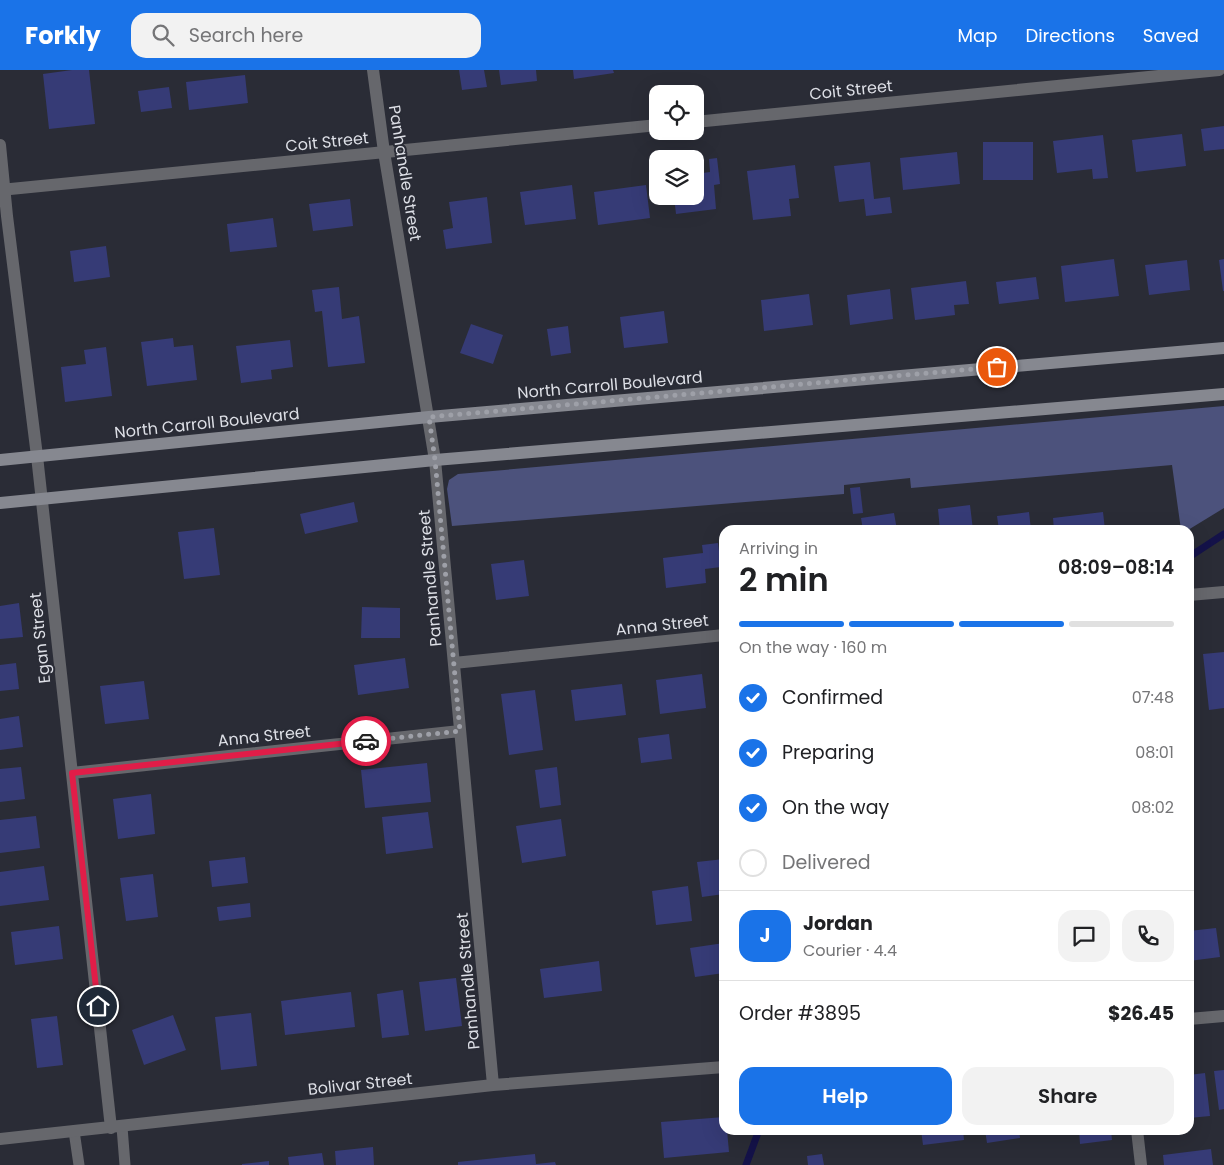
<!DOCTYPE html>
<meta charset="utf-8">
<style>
:root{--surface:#fff;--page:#f2f2f2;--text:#202124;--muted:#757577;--line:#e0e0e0;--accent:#1a73e8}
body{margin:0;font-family:Poppins,sans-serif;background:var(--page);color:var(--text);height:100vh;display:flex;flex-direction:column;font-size:19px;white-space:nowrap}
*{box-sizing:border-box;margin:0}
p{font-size:16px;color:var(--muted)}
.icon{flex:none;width:28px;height:28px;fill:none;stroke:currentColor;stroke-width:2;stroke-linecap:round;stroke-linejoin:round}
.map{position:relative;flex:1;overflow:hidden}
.drawer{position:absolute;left:719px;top:455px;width:475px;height:610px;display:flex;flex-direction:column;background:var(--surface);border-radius:15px;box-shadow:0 5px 20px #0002}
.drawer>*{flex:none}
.tools{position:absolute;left:649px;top:15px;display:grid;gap:10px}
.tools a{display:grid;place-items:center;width:55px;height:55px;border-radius:10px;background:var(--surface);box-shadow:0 5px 20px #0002;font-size:25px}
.pin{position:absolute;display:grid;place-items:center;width:42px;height:42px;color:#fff;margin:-21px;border:2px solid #fff;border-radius:50%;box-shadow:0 1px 5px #0007}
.courier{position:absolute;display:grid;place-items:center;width:50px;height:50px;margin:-25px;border:4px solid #e11d48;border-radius:50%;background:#fff;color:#222;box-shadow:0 1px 6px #0007}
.summary em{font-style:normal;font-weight:600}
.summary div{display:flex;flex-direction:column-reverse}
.summary{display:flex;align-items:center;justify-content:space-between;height:85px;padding:0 20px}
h1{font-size:32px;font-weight:600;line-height:38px}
.bar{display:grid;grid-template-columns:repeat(4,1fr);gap:8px 5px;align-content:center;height:60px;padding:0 20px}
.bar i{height:6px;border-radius:4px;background:var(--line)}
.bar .on{background:var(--accent)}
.bar p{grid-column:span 4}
.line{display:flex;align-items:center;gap:12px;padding:0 20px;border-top:1px solid var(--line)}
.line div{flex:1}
.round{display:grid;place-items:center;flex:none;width:52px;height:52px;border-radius:15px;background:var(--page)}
ol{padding:0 20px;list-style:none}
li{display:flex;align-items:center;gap:15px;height:55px}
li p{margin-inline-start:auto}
li .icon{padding:5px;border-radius:50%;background:var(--accent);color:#fff;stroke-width:4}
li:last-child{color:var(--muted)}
li i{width:28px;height:28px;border:2px solid var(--line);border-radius:50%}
.primary-button{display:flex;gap:10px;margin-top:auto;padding:10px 20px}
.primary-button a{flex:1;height:58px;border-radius:15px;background:var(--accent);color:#fff;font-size:20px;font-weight:600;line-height:58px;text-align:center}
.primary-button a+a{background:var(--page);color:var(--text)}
header{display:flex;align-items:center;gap:30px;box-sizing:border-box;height:70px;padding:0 25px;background:var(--accent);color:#fff}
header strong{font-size:24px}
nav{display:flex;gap:28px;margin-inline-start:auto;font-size:18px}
.search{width:350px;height:45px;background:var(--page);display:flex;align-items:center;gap:12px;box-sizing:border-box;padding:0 18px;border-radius:15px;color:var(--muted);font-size:19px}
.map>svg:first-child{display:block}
</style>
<header>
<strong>Forkly</strong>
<div class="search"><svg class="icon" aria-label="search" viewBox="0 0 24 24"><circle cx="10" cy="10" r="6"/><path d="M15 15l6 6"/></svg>Search here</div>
<nav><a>Map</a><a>Directions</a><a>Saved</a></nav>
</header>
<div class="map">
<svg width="1224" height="1095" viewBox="0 0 1224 1095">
<rect width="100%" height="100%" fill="#2a2c36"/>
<path fill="#4c527c" d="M1224,336V438L1188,460H1181L1172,395L911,418L910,408L844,415V424L452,456L447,419L449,410L458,404Z"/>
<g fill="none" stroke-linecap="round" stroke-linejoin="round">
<path stroke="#141249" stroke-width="7" d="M1189,487L1224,464
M746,1095L759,1060"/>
</g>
<path fill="#363b76" d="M72,0H89L95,54L49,59L43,4Z
M459,0H484L487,17L462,20Z
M499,0H536L537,11L501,15Z
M573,0H613L614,3L574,9Z
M245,5L248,33L189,40L186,12Z
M169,17L172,38L141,42L138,21Z
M1224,56V79L1204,81L1201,59Z
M1182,64L1186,96L1136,102L1132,70Z
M1103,65L1108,108L1093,109L1092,99L1057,103L1053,71Z
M983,72H1033V110H983Z
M957,82L960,114L903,120L900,88Z
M717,88L720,114L714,115L716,139L676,144L674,126H695V104L710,102L709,89Z
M870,92L874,129L890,127L892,143L866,146L864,129L839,132L834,96Z
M795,95L799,128L789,129L791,146L753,150L747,101Z
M572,115L576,149L525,155L520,122Z
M646,115L650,148L598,155L594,122Z
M487,127L492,173L446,179L443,160L453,158L449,132Z
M350,129L353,156L313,161L309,134Z
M273,148L277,177L230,182L227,154Z
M106,176L110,207L74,212L70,181Z
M1114,189L1119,226L1065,232L1061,196Z
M1224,189V221H1223L1219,190Z
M1187,190L1190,220L1149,225L1145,195Z
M1036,207L1039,229L999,234L996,212Z
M966,211L969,234L954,235L955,245L915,250L911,218Z
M339,217L342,249L359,246L365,293L328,297L322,241L315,242L312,220Z
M890,219L893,249L850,255L847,225Z
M809,224L813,255L764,261L761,230Z
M664,241L668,273L624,278L620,247Z
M471,254L503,265L493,294L460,283Z
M568,256L571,283L551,286L547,259Z
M173,268L174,277L193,275L197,310L147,316L141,272Z
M290,270L293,297L271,300L272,309L241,313L236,276Z
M106,277L112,326L65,332L61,297L86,294L84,280Z
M860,417L863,443L853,444L850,418Z
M354,432L358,452L305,464L300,444Z
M970,435L973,460H940L938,439Z
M1029,442L1031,460H999L997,446Z
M1103,442L1105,460H1054L1053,448Z
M894,443L897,460H863L861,448Z
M214,458L220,505L184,509L178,462Z
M718,473L721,497L705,499L706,513L666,518L663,488L703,483L702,475Z
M524,490L529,526L496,530L491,494Z
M19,533L23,567L0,569V536Z
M362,537L400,538V568H361Z
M1224,582V638L1209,640L1203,584Z
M405,588L409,618L358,625L354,595Z
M16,593L19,619L0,621V595Z
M702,604L706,638L660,644L656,610Z
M144,611L149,649L105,654L100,616Z
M622,614L626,645L575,651L571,620Z
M535,620L543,680L509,685L501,624Z
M19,646L23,677L0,680V649Z
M669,664L672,689L641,693L638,668Z
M427,693L431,732L365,738L361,700Z
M21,697L25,729L0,732V699Z
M557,697L561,735L540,738L535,700Z
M151,724L155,764L118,769L113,729Z
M428,742L433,778L386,784L382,747Z
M36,746L40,778L0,783V750Z
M561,749L566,786L522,793L516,756Z
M245,787L248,813L212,817L209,791Z
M724,789V824L702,827L697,792Z
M44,796L49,830L0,836V802Z
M153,804L158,847L126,851L120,808Z
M688,816L692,851L656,855L652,821Z
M250,833L251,847L219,851L217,837Z
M59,856L63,889L15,895L11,862Z
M1216,858L1220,887L1189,891V861Z
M724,873V903L695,907L690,878Z
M599,891L602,921L544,928L540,899Z
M456,908L462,956L425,961L419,912Z
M403,920L409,965L382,968L377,924Z
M351,922L355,957L285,965L281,931Z
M251,943L257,996L221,1000L215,947Z
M173,945L186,980L144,995L132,960Z
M57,946L63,995L37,998L31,949Z
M1224,1000V1039L1219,1040L1214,1001Z
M1205,1003L1210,1046L1189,1048V1005Z
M724,1047V1060H727L729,1082L664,1088L661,1052Z
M921,1060H963L964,1070L923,1075Z
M985,1060H1019L1020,1068L987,1073Z
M1079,1060H1111L1112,1070L1080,1074Z
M373,1077L374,1095H336L335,1081Z
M1211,1079L1213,1095H1164L1163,1085Z
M322,1083L324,1095H289L288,1087Z
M535,1084L536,1094L555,1092L556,1095H458V1092Z
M822,1084L824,1095H808L807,1086Z
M269,1091V1095H242V1094Z"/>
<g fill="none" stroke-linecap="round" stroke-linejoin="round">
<path stroke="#66676c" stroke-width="11" d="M122,1057L125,1095
M74,1061L79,1095"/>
<path stroke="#66676c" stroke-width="12" d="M373,0L384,82L435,390L493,1015
M695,52L1219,0
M0,75L7,146L37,386L111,1058
M0,120L658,55
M1189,525L1224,522
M454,593L724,565
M72,703L460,661
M1189,949L1224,946
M1137,1060L1141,1095
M0,1069L493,1015L724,997"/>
<path stroke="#868890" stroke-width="12" d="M0,390L429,347L1224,278
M0,433L435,390L1224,324"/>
</g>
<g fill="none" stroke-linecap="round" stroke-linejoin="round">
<path stroke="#9ea0a8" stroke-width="5" stroke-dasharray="0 9" d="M366,671L460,661L435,390L429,347L997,297"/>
<path stroke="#e11d48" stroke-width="6" d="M98,936L72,703L366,671"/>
</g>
<g text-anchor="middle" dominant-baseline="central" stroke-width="4" stroke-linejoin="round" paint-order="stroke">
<g font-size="16" fill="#dddfe6" stroke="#2a2c36">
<text transform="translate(851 20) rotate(-6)">Coit Street</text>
<text transform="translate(327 72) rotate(-6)">Coit Street</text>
<text transform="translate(405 103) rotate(81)">Panhandle Street</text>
<text transform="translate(610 315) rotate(-5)">North Carroll Boulevard</text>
<text transform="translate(207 353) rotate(-6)">North Carroll Boulevard</text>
<text transform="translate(430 508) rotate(-95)">Panhandle Street</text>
<text transform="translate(662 555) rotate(-6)">Anna Street</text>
<text transform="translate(40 568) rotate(-96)">Egan Street</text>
<text transform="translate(264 666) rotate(-6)">Anna Street</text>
<text transform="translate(468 911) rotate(-95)">Panhandle Street</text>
<text transform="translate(360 1014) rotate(-6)">Bolivar Street</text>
</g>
</g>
</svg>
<div class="tools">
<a><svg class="icon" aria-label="locate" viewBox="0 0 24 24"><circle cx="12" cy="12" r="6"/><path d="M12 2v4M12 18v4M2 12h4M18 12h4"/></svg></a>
<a><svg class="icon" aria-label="layers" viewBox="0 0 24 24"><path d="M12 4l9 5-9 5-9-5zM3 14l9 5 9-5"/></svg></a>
</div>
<div class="pin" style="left:997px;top:297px;background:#ea580c"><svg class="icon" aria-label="bag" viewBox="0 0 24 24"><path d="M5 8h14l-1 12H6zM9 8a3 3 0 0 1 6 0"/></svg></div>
<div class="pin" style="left:98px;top:936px;background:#1f2937"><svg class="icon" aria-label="home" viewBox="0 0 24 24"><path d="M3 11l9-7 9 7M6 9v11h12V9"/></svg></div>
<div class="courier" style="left:366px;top:671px"><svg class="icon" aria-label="car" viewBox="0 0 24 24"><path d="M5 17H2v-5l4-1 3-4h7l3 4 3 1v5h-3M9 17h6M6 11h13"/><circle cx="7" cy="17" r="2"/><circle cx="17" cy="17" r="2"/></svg></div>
<section class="drawer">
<div class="summary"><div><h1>2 min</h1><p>Arriving in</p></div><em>08:09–08:14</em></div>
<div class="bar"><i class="on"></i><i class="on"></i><i class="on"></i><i></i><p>On the way · 160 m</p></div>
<ol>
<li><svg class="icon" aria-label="check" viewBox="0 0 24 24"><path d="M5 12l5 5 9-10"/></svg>Confirmed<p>07:48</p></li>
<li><svg class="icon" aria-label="check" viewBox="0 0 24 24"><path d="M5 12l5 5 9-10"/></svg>Preparing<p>08:01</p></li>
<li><svg class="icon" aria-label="check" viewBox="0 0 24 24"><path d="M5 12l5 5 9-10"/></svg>On the way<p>08:02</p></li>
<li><i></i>Delivered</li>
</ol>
<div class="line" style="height:90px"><b class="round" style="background:var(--accent);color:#fff">J</b><div><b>Jordan</b><p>Courier · 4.4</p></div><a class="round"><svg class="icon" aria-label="chat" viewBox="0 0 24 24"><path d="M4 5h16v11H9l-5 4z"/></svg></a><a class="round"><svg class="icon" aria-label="phone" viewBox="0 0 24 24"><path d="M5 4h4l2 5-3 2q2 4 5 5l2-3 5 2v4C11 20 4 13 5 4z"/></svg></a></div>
<div class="line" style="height:65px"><div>Order #3895</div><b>$26.45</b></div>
<div class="primary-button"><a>Help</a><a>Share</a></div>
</section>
</div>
